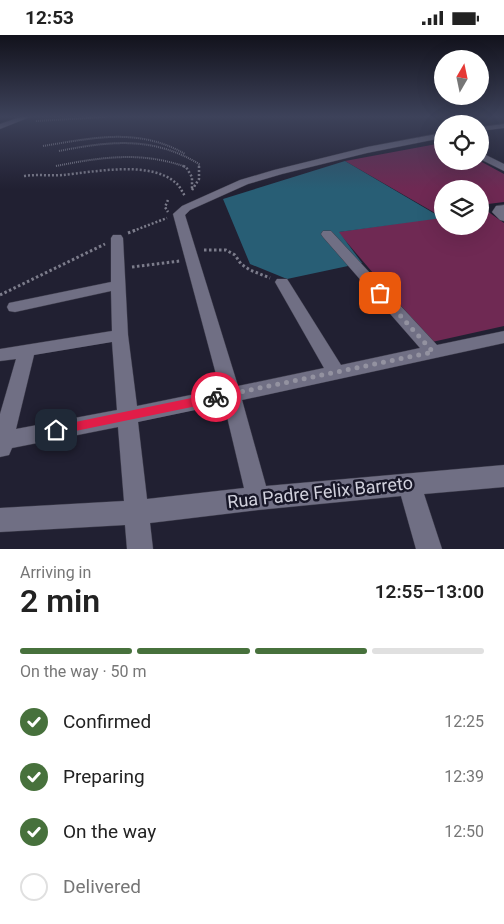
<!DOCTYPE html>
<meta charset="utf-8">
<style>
:root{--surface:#fff;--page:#f2f2f2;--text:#222;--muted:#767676;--line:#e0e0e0;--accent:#47713c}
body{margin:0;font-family:Roboto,sans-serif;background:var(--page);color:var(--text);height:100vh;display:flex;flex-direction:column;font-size:19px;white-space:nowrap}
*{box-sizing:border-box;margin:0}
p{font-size:16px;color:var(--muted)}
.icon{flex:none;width:28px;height:28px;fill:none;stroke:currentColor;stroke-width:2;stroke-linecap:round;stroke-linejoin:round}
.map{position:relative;height:514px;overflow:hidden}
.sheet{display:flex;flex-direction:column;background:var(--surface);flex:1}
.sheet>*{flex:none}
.needle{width:32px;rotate:9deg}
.controls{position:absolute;left:434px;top:15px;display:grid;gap:10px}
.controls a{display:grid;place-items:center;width:55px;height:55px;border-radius:50%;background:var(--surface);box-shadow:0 5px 20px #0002;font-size:25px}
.pin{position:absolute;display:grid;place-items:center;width:42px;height:42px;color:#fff;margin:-21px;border-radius:10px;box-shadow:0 2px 8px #0006}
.courier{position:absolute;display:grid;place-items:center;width:50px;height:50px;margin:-25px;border:4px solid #e11d48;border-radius:50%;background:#fff;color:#222;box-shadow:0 1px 6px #0007}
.summary em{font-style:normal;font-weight:600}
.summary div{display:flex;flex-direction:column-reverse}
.summary{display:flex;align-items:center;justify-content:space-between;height:85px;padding:0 20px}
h1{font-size:32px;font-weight:600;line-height:38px}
.bar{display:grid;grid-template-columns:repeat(4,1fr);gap:8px 5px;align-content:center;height:60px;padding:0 20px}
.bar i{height:6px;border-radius:4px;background:var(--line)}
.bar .current{background:var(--accent)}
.bar p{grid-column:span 4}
ol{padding:0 20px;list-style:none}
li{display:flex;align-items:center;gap:15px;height:55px}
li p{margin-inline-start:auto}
li .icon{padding:5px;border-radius:50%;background:var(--accent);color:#fff;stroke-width:4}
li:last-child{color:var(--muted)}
li i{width:28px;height:28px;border:2px solid var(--line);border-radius:50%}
.status{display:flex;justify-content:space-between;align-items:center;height:35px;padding:0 25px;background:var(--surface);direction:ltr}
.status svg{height:14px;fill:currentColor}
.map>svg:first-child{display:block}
</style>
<div class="status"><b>12:53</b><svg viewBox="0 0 49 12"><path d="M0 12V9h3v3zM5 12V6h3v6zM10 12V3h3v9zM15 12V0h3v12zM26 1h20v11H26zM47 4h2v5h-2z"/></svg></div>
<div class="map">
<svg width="504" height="514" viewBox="0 0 504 514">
<rect width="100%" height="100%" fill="#212032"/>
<path fill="#6f2953" d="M442,108V126H480L504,139V167L480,170V154H442V182L345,126Z
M480,171L504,188V291L432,307L338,197L442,182V191H480Z"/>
<path fill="#285e75" d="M345,126L442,183L339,197L362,228L287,244L250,229L223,164Z"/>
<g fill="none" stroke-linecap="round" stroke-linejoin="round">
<defs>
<path id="minor" d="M20,82H30L0,94V89Z
M504,89V93L480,96V92Z
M442,98V103L367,118L282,139L248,149L190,175L185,180L238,351L324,333L275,247L277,244H287L289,247L341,330L420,313L323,202L321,199L323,196H331L437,310L504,296V308L242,365L266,451L504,430V452L424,459L442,514H416L401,461L258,475L150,488L153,514H127L125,490L0,497V473L124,466L118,392L12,413L9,420L0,422V379L16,324L0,326V314L112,296L111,256L15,277L9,276L7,272L9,268L111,247V203L113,200H121L123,203L128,300L137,371L220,354L173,179L182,171L240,145L274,135L367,112ZM112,307L117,375L16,394L34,320ZM224,369L244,453L147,464L138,387Z
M480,117L504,129V136L480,124Z
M504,170V186L500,185L492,177L496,171Z"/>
</defs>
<use href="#minor" stroke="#3e3d4c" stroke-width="1"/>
<path stroke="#7c7c8b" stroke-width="2" stroke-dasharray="1 1" stroke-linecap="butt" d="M36,86L106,82
M43,111C93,103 138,92 185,119
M59,116C110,106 153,101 199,129V132
M56,131C102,122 141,116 186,132"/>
<path stroke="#7c7c8b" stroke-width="2.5" stroke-dasharray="2 2" stroke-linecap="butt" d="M183,131L186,132L192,142V154
M24,141C37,139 50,141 63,140C95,137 150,125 176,148C180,151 182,157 185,161
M192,155L199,144V131
M168,165L165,172L168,177
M133,196L167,183"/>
<path stroke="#7c7c8b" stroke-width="3" stroke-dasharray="2.5 2.5" stroke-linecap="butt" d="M128,198L136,195
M204,215H226L235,220L241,229L250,235L270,243
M132,232L180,226
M0,260L105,209"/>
<use href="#minor" fill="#706f84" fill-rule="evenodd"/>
</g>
<linearGradient id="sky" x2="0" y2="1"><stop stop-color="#12121c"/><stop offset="0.53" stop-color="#3d425a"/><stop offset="1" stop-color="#3d425a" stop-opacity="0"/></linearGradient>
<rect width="504" height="154" fill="url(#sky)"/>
<path fill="#e11d48" d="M216,358L221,362L216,367L56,400L52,399L51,395L52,392L56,391Z"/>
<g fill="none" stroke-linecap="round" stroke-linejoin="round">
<path stroke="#9392a0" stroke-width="5" stroke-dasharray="0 9" d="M216,362L433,317L380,258"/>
</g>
<g text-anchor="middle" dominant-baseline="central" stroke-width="5" stroke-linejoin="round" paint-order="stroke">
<g font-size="18" fill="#d0d0dc" stroke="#181728">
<text transform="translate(320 457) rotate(-6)">Rua Padre Felix Barreto</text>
</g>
</g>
</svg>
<div class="controls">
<a><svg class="needle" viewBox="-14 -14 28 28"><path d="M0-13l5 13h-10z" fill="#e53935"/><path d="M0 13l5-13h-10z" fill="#767676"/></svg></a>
<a><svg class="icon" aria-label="locate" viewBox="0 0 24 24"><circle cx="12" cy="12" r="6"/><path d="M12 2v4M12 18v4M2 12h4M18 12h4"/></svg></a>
<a><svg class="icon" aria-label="layers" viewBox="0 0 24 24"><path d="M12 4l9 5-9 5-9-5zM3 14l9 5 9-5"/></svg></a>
</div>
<div class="pin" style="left:380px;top:258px;background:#ea580c"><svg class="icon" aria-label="bag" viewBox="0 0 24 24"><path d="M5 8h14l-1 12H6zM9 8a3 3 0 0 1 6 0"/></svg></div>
<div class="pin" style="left:56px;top:395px;background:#1f2937"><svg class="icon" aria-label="home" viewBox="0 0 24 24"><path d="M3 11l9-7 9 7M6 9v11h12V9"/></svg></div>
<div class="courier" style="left:216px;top:362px"><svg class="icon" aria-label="bike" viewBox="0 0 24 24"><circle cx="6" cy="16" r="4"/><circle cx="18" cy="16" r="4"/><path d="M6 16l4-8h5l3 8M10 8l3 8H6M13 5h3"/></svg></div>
</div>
<section class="sheet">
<div class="summary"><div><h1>2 min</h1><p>Arriving in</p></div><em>12:55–13:00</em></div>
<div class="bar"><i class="current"></i><i class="current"></i><i class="current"></i><i></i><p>On the way · 50 m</p></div>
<ol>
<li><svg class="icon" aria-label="check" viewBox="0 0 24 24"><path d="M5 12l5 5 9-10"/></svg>Confirmed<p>12:25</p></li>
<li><svg class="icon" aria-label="check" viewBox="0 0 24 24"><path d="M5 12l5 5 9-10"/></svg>Preparing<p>12:39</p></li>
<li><svg class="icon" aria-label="check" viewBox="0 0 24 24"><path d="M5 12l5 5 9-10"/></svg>On the way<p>12:50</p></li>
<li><i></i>Delivered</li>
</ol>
</section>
